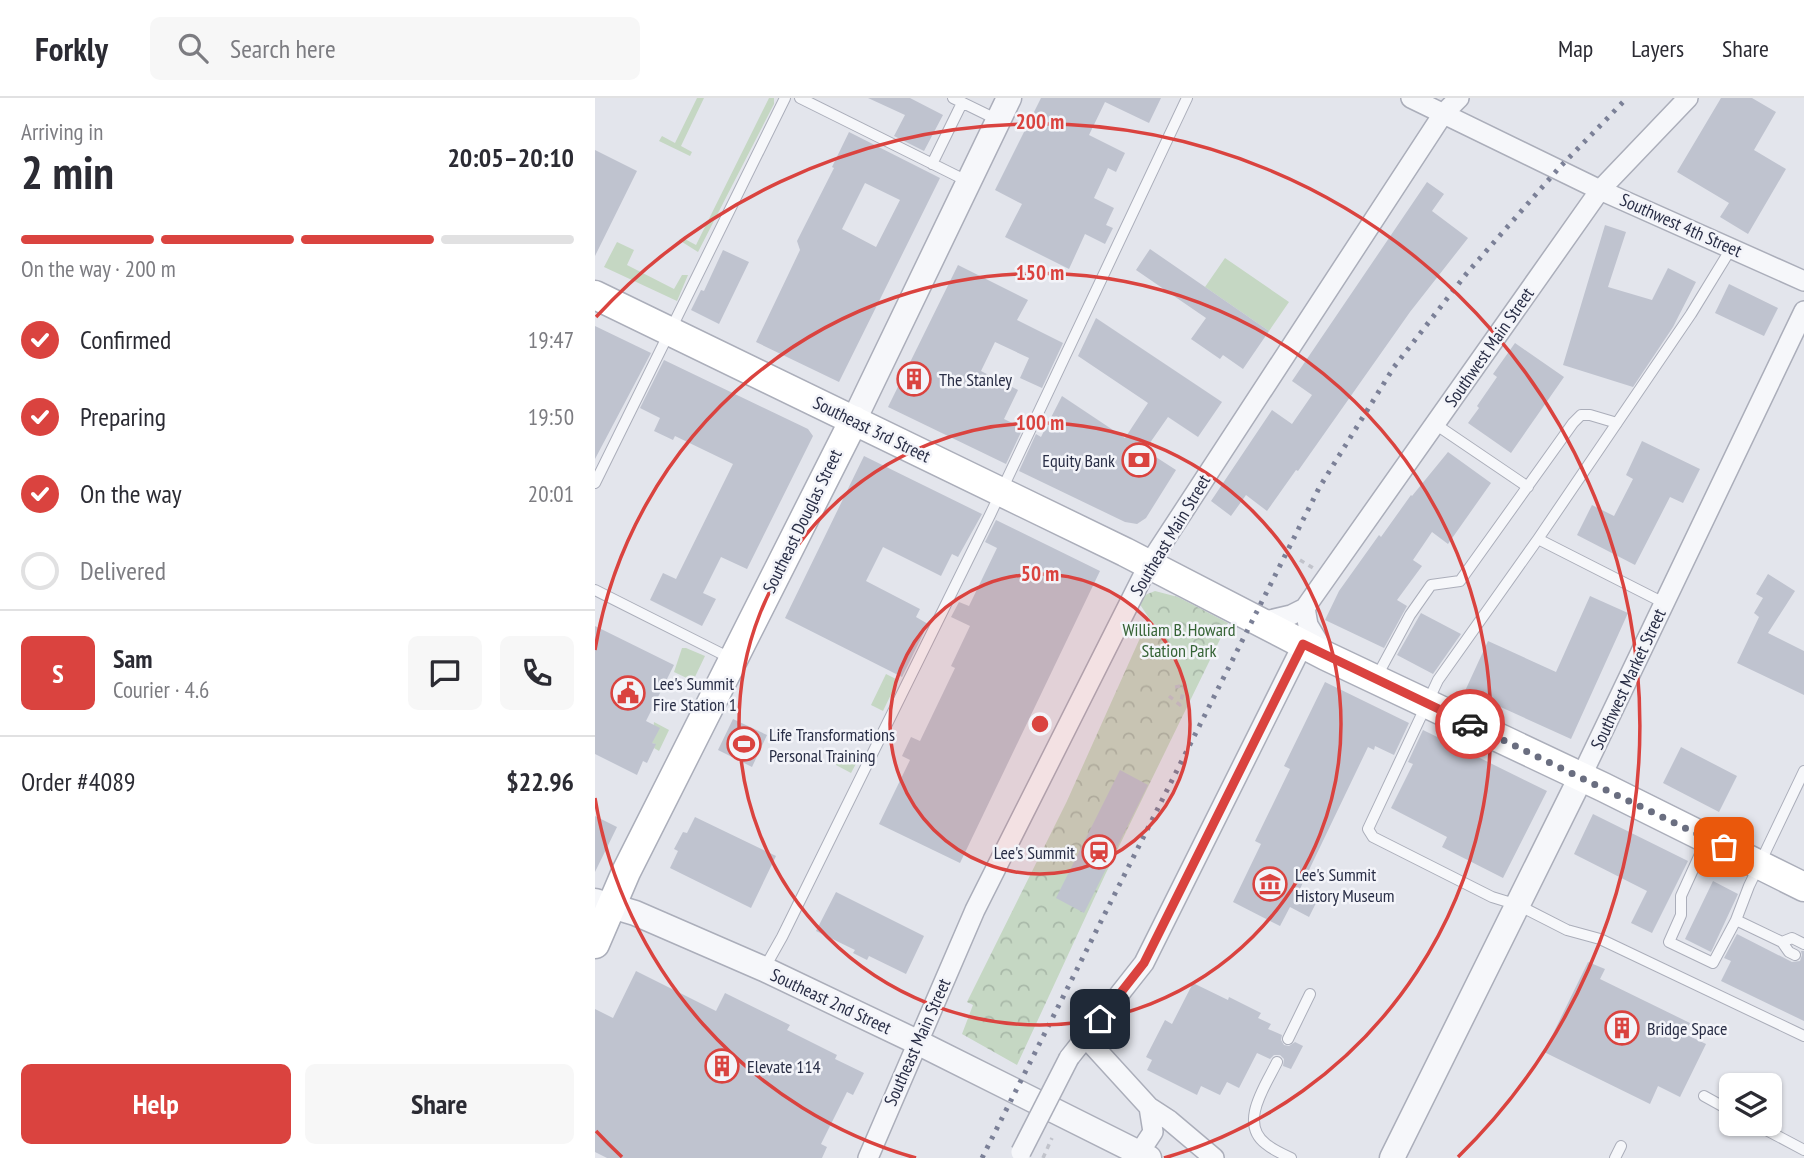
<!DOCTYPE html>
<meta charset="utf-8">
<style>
:root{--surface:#fff;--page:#f7f7f7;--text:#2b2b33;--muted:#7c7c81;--line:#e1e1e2;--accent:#da433f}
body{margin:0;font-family:"PT Sans Narrow",sans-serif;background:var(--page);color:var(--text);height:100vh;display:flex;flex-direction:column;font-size:26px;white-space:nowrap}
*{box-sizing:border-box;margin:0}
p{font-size:23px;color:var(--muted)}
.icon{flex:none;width:38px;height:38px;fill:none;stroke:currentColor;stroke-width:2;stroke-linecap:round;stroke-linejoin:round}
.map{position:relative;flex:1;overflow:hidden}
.details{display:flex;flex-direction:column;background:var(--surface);width:595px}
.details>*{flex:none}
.fabs{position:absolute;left:1124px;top:975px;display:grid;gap:14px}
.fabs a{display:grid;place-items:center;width:63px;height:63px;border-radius:10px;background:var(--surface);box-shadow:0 2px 5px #0004;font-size:35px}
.pin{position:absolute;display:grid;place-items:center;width:60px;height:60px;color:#fff;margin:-30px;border-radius:14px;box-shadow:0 4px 10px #0006}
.courier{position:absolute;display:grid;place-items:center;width:70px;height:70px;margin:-35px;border:5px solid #da433f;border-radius:50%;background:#fff;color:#222;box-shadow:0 2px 9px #0007}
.summary em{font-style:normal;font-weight:600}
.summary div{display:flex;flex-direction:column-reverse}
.summary{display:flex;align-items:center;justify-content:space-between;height:119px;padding:0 21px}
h1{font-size:46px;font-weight:600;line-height:52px}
.bar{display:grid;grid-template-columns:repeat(4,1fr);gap:10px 7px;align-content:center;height:84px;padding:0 21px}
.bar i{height:9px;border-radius:5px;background:var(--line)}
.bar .on{background:var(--accent)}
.bar p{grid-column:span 4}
.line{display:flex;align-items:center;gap:18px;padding:0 21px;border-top:2px solid var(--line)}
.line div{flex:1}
.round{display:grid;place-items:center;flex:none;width:74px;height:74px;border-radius:10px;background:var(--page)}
ol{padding:0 21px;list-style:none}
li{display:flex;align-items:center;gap:21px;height:77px}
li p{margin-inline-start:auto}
li .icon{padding:7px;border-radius:50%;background:var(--accent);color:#fff;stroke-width:4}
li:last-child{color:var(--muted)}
li i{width:38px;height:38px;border:4px solid var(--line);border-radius:50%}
.button{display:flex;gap:14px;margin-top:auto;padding:14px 21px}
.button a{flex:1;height:80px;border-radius:10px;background:var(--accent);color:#fff;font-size:28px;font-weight:600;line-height:80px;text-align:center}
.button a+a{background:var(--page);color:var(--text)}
header{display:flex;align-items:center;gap:42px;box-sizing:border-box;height:98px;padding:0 35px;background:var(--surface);border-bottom:2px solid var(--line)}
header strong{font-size:33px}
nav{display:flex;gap:38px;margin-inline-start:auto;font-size:24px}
.search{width:490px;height:63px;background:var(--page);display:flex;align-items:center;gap:18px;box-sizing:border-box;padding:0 24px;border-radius:10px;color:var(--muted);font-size:26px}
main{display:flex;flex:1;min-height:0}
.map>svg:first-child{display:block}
</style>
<header>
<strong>Forkly</strong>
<div class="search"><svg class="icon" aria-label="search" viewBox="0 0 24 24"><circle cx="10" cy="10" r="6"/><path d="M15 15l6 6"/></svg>Search here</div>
<nav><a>Map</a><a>Layers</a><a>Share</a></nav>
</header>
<main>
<section class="details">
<div class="summary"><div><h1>2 min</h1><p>Arriving in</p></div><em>20:05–20:10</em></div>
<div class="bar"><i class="on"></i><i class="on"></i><i class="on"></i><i></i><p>On the way · 200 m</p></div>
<ol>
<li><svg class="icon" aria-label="check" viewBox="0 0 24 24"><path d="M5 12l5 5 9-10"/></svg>Confirmed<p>19:47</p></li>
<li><svg class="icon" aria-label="check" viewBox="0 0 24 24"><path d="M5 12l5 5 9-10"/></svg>Preparing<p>19:50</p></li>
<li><svg class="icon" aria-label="check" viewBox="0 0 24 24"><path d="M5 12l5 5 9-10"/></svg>On the way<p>20:01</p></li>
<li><i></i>Delivered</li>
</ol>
<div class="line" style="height:126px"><b class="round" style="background:var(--accent);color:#fff">S</b><div><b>Sam</b><p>Courier · 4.6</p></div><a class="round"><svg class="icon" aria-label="chat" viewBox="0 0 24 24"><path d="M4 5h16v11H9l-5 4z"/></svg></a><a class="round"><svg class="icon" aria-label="phone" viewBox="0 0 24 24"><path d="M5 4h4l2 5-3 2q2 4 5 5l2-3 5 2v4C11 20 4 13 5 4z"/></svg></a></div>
<div class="line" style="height:91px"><div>Order #4089</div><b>$22.96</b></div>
<div class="button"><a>Help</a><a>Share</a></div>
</section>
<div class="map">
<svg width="1209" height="1060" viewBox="0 0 1209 1060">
<defs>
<pattern id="park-crowns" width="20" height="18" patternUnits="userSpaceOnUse" patternTransform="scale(1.75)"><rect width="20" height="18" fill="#c5d7c3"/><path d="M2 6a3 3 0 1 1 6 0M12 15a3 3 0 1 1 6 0" fill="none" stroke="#a9b9a9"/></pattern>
</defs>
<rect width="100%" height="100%" fill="#e3e5ec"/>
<path fill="#c5d7c3" d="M102,0H109L86,48L97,54L95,58L64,43L67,38L80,45Z
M174,0H179V6L103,154L84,142L88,140L101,147Z
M22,144L39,152L32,167L79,191L87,177H93L82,203L9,169Z
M630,160L694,204L674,233L610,189Z
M87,550H91L110,558L98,583L79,574Z
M291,576L303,582L288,613L276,607Z
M59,624L74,632L64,653L59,650L60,646L57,645Z
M247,654L263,662L256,675L241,667Z"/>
<path fill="url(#park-crowns)" d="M560,493L583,499L633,525L510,777L422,967L367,936L378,907L372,904L472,703L554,520L544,505L550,497Z"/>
<path fill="#bfc3cf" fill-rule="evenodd" d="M273,0H315L348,17L329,53L299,38L310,17Z
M446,0H566L554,25L510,4L494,37L530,55L521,74L513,70L499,100L519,110L511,127L518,130L510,146L490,136L474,171L410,139L427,106L400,92Z
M1126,0H1157L1181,14L1159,52L1191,71L1153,136L1125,119L1134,105L1082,74Z
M254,34L345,80L244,284L161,244L205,152L202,143L239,70L237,69ZM270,85L305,102L281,149L247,131Z
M0,52L42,73L0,158Z
M832,84L849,96L837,113L873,140L815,214L703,373L701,372L672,413L651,397L636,418L616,403L677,312L697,326L717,297L697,283Z
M1010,127L1031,134L1013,189L1057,202L1073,170L1101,184L1078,229L1038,289L968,267Z
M555,151L674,233L648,271L628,257L625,261L596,241L611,220L541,172Z
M128,152L154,164L124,226L96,212L106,192L109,193Z
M363,167L433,202L422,222L468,245L447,290L425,280L434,260L400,244L386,273L423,292L409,321L428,330L411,366L293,309Z
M1134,186L1183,210L1169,238L1120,215Z
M501,220L627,304L603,339L573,319L550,352L581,372L551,420L542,426L530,424L424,373L441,336L446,339L467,298L530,340L553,305L483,258Z
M0,228L56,255L0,361Z
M920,245L969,279L916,355L873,325L884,310L882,308L902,279L898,276Z
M69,262L213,331L218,338L152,471L126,459L108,495L121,501L107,528L55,502L68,475L81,481L138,366L80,338L78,342L59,333L65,320L45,310Z
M1047,343L1105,371L1088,405L1075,399L1040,467L982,437L997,407L1019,418L1038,381L1031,377Z
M853,354L896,385L853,446L837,434L818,462L827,468L802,502L812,508L789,550L730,522L744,493L784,437L786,439L816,397L817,398Z
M269,358L387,416L363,459L357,456L346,478L288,449L271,483L325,511L321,519L333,526L307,579L190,520Z
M401,422L505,473L365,765L284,726L315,662L307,658L316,639L325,643L360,570L356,568L375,528L356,519L364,504L374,508L402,450L390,444Z
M1173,476L1200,493L1173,535L1209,553V597L1142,565L1164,519L1159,515L1168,500L1161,496Z
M995,498L1033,515L976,641L870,593L893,543L961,574Z
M826,515L866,536L838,576L802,557Z
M0,528L79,567L51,623L65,630L57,645L61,646L52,665L48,663L42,677L0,656Z
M730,584L814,625L799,657L780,648L779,652L773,649L703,795L721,805L714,819L695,809L685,828L638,804L666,746L660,743L695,671L689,668Z
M138,621L172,637L157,669L123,652Z
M828,632L952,693L908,780L847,749L852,739L796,710L818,666L813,664Z
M1086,649L1142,678L1124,714L1068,685Z
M525,672L553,687L489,815L461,800Z
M998,716L1093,763L1057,835L1036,825L1052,793L979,756Z
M0,718L22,729L0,774Z
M100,719L181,758L156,810L75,770L83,753L79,751L88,734L92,735Z
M1118,783L1143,796L1116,854L1090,841Z
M241,794L329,838L311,876L274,858L272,862L258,855L260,852L221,833Z
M1142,836L1197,864L1205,863L1207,857L1206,853H1209V923L1126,883L1136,863L1129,860Z
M993,864L1010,871L1005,881L1095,925L1090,936L1111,946L1085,999L1063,988L1055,1006L949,954Z
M41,873L121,913L130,895L195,927L192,932L242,957L240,961L269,975L258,997L252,994L226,1046L232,1049L227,1060H12L0,1054V911L18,920Z
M598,885L633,902L634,899L666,915L663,920L676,926L673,931L687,937L686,942L689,947L694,948L700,944L708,948L696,971L688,968L689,961L685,957H679L675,961L662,955L644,990L632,984L625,997L606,988L602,997L552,972L557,962L551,959L570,922L577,926Z"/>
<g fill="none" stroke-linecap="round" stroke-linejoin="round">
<defs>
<path id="service" d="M205,0L374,84
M358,0L403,22
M337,66L367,5
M1137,149L1096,216L943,441L843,582L773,731L778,739L897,799L923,807L972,832L1005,841L1209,938
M840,326L933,389
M0,385L190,0
M943,441L1069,505
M0,492L135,560
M781,580L815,517L836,487L865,483L978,325L986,317H995L1022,325
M1209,673L1154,788L1141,822L1187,844L1197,840L1209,846
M1111,743L1086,798V817L1074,844L1118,865L1141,822
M1187,844L1194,854L1200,857
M169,871L187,839L395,417L592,0
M693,941L715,896
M682,964C671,987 643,1025 671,1046C678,1052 687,1056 696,1060
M1109,998L1136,1013
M1160,1026L1209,1052
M1020,1060L1026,1048"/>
<path id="minor" d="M816,0L1005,92L1209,183
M710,510L713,527L731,557
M666,524L696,517L710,510L1005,92L1093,0
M986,679L1209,213
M491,940L554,1009L574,1022L619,1060
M474,960L549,865L708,546
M544,1055L558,1034L554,1009
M273,1060L380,812L554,466L848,16L864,0"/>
<path id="tertiary" d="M259,322L414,0
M0,803L40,815L169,871L322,944L554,1060
M797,1060L986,679"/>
<path id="secondary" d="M0,197L530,454L731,558L1008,689L1209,789
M0,846L31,774L259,322"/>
</defs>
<use href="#service" stroke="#abaeba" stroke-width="12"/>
<use href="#minor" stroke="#abaeba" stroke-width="22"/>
<use href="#tertiary" stroke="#abaeba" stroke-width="27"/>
<use href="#secondary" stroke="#abaeba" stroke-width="31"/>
<path stroke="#c1c3cb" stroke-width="3.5" stroke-dasharray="5 5" stroke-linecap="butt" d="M705,462L718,470
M574,598L585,607L590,587L576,590
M448,1060L457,1040"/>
<use href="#service" stroke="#f6f7fa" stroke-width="10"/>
<use href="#minor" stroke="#f6f7fa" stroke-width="19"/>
<use href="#tertiary" stroke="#f6f7fa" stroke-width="24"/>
<use href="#secondary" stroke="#fff" stroke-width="28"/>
<path stroke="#7b8097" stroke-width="5" stroke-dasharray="3.5 7" stroke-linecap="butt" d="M387,1060L724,390L799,269L872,175L964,70L1032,0"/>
<defs>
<path id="minor-bridge" d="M426,1054L474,960"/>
</defs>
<use href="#minor-bridge" stroke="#abaeba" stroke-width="22" stroke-linecap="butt"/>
<use href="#minor-bridge" stroke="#f6f7fa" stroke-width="19"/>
</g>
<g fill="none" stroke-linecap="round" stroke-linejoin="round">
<path stroke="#6a6e80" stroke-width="7" stroke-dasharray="0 12.6" d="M875,626L1129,749"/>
<path stroke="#da433f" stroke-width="9" d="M505,921L549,865L708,546L875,626"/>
</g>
<circle cx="445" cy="626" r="150" fill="#da433f" fill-opacity=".12"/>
<g fill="none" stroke="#da433f" stroke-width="3.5">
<circle cx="445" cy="626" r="150"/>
<circle cx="445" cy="626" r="301"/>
<path d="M321 1060A451 451 0 0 1 0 700M0 552A451 451 0 1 1 569 1060"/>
<path d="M27 1059A602 602 0 0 1 1 1033M1 219A602 602 0 1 1 863 1059"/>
</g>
<defs>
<symbol id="building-ring" viewBox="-11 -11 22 22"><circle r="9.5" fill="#f3f4f9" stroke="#da433f" stroke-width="1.5"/><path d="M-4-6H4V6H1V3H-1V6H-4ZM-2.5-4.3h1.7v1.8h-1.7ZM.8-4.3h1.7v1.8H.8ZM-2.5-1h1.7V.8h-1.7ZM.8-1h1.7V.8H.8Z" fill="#da433f"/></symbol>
<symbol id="bank-ring" viewBox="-11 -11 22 22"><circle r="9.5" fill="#f3f4f9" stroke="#da433f" stroke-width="1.5"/><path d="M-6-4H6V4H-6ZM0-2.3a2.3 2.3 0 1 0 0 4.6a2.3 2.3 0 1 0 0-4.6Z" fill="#da433f"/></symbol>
<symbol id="civic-ring" viewBox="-11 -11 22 22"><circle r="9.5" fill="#f3f4f9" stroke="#da433f" stroke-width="1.5"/><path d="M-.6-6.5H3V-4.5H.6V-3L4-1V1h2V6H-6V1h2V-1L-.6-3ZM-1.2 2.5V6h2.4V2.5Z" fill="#da433f"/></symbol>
<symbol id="stadium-ring" viewBox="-11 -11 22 22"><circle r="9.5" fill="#f3f4f9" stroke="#da433f" stroke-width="1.5"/><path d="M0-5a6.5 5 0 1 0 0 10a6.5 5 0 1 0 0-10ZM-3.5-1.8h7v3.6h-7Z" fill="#da433f"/></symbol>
<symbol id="station-ring" viewBox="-11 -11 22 22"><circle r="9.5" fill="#f3f4f9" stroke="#da433f" stroke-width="1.5"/><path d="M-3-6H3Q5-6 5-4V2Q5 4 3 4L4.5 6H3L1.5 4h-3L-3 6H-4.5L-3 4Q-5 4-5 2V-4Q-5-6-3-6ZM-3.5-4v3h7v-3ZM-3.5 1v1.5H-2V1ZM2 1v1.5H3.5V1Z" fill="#da433f"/></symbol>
<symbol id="museum-ring" viewBox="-11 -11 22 22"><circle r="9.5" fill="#f3f4f9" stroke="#da433f" stroke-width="1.5"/><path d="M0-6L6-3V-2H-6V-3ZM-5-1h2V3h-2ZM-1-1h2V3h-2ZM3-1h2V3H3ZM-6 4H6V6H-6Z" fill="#da433f"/></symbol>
</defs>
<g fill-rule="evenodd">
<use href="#building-ring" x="300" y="262" width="38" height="38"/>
<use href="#bank-ring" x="525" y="343" width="38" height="38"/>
<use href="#civic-ring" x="14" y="576" width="38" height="38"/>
<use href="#stadium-ring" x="130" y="627" width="38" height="38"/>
<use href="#station-ring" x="485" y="735" width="38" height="38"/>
<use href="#museum-ring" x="656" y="767" width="38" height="38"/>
<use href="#building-ring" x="1008" y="911" width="38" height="38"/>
<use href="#building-ring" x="108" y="949" width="38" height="38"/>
</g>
<g text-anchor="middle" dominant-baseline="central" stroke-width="5" stroke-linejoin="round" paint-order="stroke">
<g font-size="18" fill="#292e46" stroke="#f3f4f9">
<text transform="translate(1086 127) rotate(24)">Southwest 4th Street</text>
<text transform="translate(894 249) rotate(-55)">Southwest Main Street</text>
<text transform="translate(277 331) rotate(26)">Southeast 3rd Street</text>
<text transform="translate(207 423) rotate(-64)">Southeast Douglas Street</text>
<text transform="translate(575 437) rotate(-59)">Southeast Main Street</text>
<text transform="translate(1033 581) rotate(-65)">Southwest Market Street</text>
<text transform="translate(236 903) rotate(25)">Southeast 2nd Street</text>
<text transform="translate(322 944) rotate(-66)">Southeast Main Street</text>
</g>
<g font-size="18" fill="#292e46" stroke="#f3f4f9" text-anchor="start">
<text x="344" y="281">The Stanley</text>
<text x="520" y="362" text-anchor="end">Equity Bank</text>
<text x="58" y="585">Lee's Summit<tspan x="58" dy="21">Fire Station 1</tspan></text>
<text x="174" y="636">Life Transformations<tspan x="174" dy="21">Personal Training</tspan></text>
<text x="480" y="754" text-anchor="end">Lee's Summit</text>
<text x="700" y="776">Lee's Summit<tspan x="700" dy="21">History Museum</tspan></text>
<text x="1052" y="930">Bridge Space</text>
<text x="152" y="968">Elevate 114</text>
</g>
<g font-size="18" fill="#356335" stroke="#f3f4f9">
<text x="584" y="531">William B. Howard<tspan x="584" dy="21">Station Park</tspan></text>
</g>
</g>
<circle cx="445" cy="626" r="10" fill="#da433f" stroke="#f3f4f9" stroke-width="3.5"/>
<g font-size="21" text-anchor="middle" font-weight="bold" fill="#da433f" stroke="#f3f4f9" stroke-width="5" stroke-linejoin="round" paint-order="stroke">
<text x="445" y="31">200 m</text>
<text x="445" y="182">150 m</text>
<text x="445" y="332">100 m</text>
<text x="445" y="483">50 m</text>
</g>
</svg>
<div class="fabs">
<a><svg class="icon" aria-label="layers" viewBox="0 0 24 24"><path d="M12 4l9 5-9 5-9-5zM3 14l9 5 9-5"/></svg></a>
</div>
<div class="pin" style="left:1129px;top:749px;background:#ea580c"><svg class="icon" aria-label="bag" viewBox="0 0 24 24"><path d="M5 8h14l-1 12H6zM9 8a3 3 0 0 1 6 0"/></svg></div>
<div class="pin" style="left:505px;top:921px;background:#1f2937"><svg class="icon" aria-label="home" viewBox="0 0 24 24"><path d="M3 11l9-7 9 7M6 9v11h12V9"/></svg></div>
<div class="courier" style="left:875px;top:626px"><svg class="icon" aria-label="car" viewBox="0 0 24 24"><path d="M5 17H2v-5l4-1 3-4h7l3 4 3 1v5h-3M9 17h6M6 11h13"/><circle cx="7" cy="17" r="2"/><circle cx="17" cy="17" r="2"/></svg></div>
</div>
</main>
